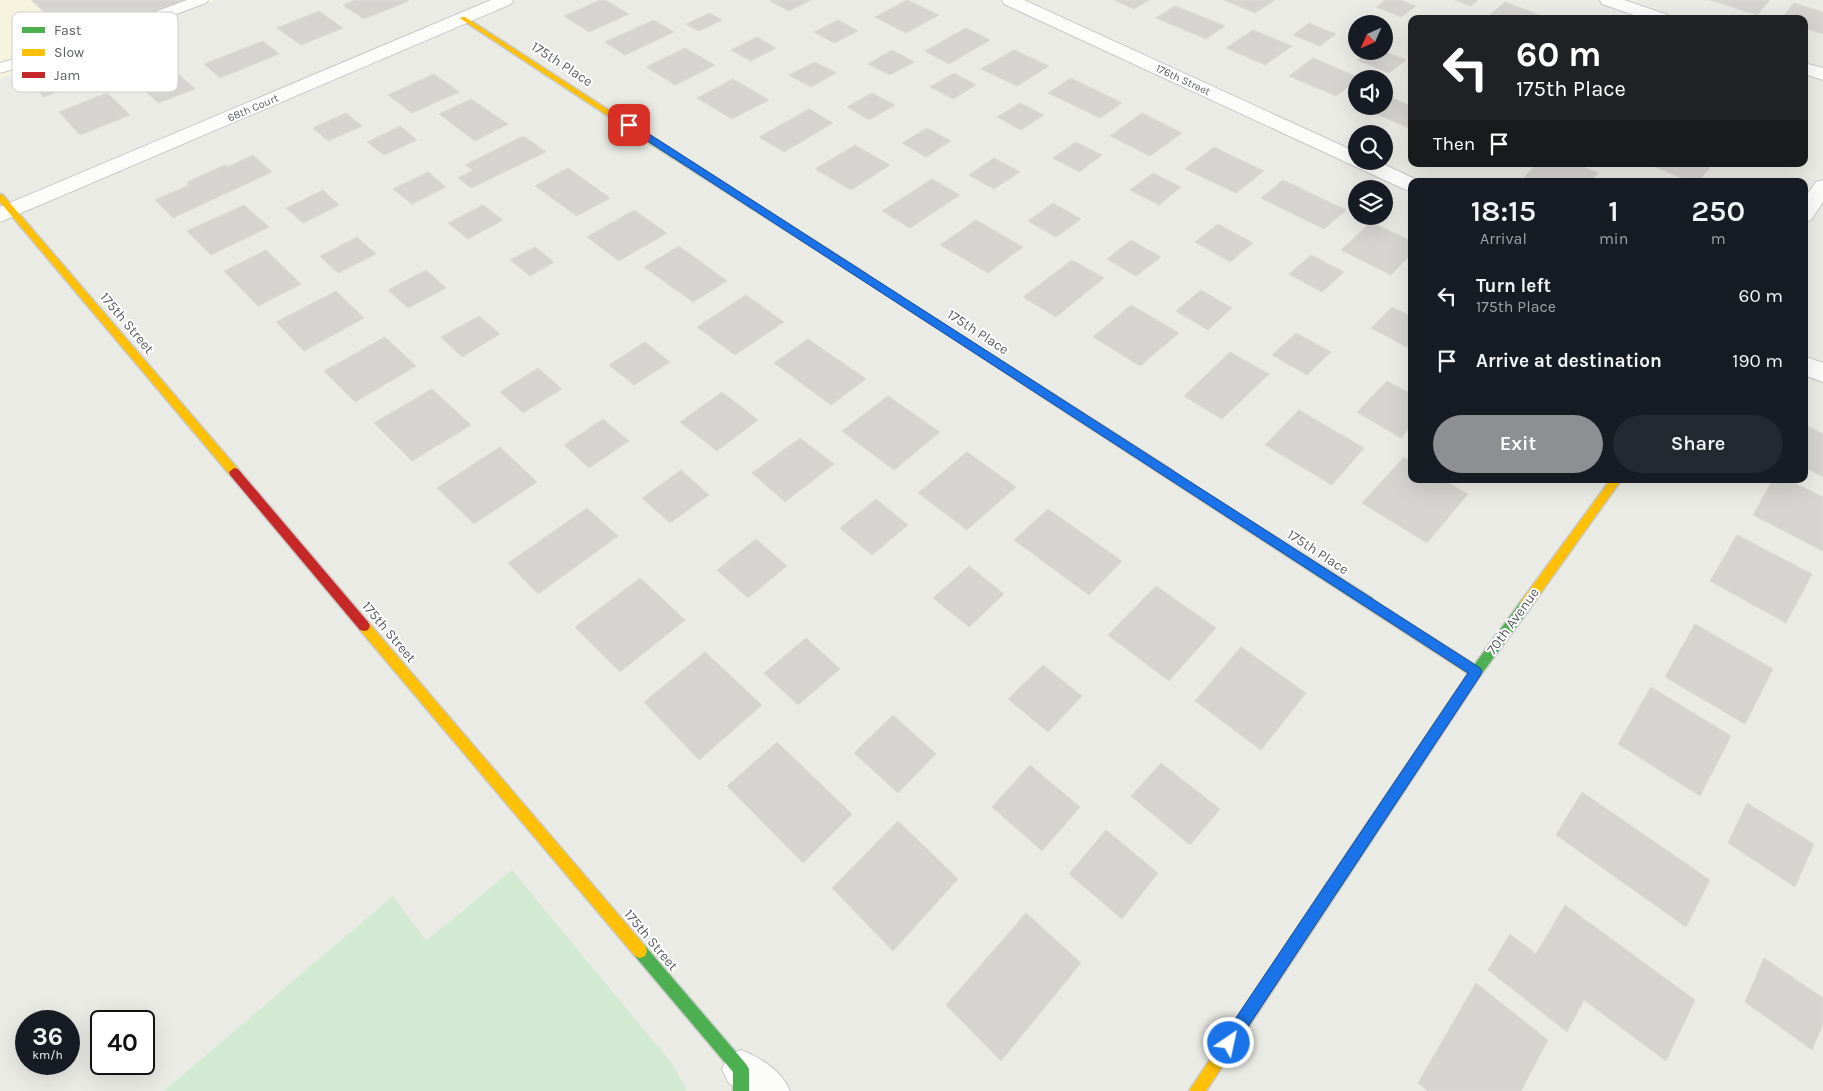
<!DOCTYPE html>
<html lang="en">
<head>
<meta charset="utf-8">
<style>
  body { margin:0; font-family:Karla,sans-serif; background:#242831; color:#f1f3f6; height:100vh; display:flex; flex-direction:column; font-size:19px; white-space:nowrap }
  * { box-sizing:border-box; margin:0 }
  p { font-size:16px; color:#9ea1a6 }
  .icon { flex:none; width:28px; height:28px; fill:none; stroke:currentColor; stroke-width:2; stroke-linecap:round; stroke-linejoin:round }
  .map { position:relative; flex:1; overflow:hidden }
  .sheet { position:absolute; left:1408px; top:178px; width:400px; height:305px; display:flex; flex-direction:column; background:#171b24; border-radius:10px; box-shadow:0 5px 20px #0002 }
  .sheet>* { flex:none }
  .hud { position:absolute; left:1408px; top:15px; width:400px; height:152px; border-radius:10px; box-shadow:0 5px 20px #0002; background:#202124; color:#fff; overflow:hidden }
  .needle { width:32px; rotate:225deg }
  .tools { position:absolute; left:1348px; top:15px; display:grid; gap:10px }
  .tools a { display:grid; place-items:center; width:45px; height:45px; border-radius:50%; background:#171b24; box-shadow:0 5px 20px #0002; font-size:25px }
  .speed { position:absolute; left:15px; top:1010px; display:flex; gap:10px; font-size:25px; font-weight:700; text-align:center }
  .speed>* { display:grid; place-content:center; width:65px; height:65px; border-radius:50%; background:#171b24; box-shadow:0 5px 20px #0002; line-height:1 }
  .speed small { font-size:12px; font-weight:400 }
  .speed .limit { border:2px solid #111; border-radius:8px; background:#fff; color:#111 }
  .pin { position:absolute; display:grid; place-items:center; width:42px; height:42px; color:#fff; margin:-21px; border-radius:10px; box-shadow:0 2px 8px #0006 }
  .me { position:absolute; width:55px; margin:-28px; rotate:34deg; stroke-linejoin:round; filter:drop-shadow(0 0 4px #0008) }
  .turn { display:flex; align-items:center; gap:18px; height:105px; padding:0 25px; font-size:22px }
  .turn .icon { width:65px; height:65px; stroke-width:2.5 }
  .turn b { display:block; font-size:35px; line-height:42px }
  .then { display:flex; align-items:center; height:48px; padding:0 25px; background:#0003; gap:10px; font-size:19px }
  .eta { display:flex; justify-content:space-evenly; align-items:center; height:85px; text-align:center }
  .eta b { font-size:30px; font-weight:600; line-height:35px }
  .button { display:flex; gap:10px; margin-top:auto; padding:10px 25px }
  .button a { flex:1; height:58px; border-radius:30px; background:#8d8f92; color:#fff; font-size:20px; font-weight:600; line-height:58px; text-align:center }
  .button a+a { background:#242831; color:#f1f3f6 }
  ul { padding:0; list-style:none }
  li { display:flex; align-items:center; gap:15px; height:65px; padding:0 25px }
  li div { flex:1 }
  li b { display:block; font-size:19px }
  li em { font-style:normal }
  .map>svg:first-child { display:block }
  .commercial { fill:#f6f3de }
  .green { fill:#d2e9d2 }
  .building { fill:#d5d4d1; stroke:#dadad5 }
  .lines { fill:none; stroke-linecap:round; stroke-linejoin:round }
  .lane-casing { stroke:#c8c8c6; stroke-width:2 }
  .street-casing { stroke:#c8c8c6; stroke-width:2 }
  .fast-casing { stroke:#c8c8c8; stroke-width:3 }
  .slow-casing { stroke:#c8c8c8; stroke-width:3 }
  .jam-casing { stroke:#c8c8c8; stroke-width:3 }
  .lane { fill:#fcfcfb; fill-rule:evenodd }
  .street { fill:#fcfcfb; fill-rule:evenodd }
  .fast { fill:#4caf50; fill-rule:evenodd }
  .slow { fill:#ffc107; fill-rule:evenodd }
  .jam { fill:#c62828; fill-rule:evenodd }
  .route { fill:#1a73e8; stroke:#114b97 }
  .labels { text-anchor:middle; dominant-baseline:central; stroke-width:4; stroke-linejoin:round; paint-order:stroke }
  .far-street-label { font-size:11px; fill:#5b5e64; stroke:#fff }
  .street-label { font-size:14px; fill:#5b5e64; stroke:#fff }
  .key { fill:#fff; stroke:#cecfd0; stroke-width:1 }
  .key-label { font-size:14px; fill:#5b5e64 }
</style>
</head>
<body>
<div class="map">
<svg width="1823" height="1091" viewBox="0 0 1823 1091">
  <rect width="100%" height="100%" fill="#ebebe6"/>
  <path class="commercial" d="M0,0H216L0,79Z"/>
  <path class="green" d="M512,870L673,1065L687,1091H164L393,896L426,941Z"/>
  <path class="building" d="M31,0H195L110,31L100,22L68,34Z
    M355,0H407L409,1L364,19L343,5Z
    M600,0H605L629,14L589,32L564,16Z
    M772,0H811L789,11L770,1Z
    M907,0L939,15L906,33L875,17Z
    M1114,0H1149L1134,9Z
    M1224,0H1275L1255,13Z
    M1385,0H1401L1416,6L1401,17L1376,7Z
    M1455,0H1478L1471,6Z
    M1710,0H1770L1757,15Z
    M1505,2L1550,19H1485Z
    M1794,3L1823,12V34L1804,28V19H1781Z
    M1175,6L1225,26L1206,39L1156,18Z
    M319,11L343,28L301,45L277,28Z
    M710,13L722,20L699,31L686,24Z
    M654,20L674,32L625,55L605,42Z
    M838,20L858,31L834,43L814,32Z
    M1309,23L1336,34L1320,46L1293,35Z
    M966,28L990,40L949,64L925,51Z
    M1253,30L1292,46L1265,65L1226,48Z
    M757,37L776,48L751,61L731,50Z
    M263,41L279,54L220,78L204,64Z
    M685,48L715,65L675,85L646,67Z
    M892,50L914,62L890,75L868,64Z
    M1014,50L1049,66L1017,86L981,69Z
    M1369,51H1384L1406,60L1389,73L1357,60Z
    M1313,58L1360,78L1356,79V81L1336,96L1289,76Z
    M815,62L836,73L811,87L789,75Z
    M170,66L195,89L158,103L134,80Z
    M64,67L80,83L44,97L28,81Z
    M954,73L976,85L953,99L930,87Z
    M434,74L459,92L412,113L388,95Z
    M1071,78L1122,103L1100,118L1048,93Z
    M733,79L769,100L732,119L697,98Z
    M107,93L130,115L80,135L59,112Z
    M872,93L895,105L869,120L847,107Z
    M1384,94L1411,106V129L1360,107L1384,106Z
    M471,99L508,124L475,141L439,114Z
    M1020,103L1044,115L1021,130L997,117Z
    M809,109L833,123L784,152L759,137Z
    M346,113L362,126L328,141L313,128Z
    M1142,113L1182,133L1150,156L1110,136Z
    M400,126L417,140L384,155L367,142Z
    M927,128L951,141L926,157L902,143Z
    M523,136L546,152L471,188L458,178L473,170L465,165Z
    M1076,142L1102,155L1079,172L1053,158Z
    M855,145L890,165L851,190L815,169Z
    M1214,147L1264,171L1236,193L1185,169Z
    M253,155L272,172L173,218L155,200L189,185L187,182L225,165L228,167Z
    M994,158L1020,172L994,189L969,175Z
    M1537,164H1575L1598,173L1591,181H1535L1524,177Z
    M1658,164H1700L1710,168L1698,181H1689L1655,167Z
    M568,168L610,198L577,216L535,186Z
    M428,172L446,187L412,204L393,189Z
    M1153,173L1181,187L1159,205L1130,190Z
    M932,179L960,195L910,228L882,211Z
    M1283,180L1346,210L1324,229L1261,198Z
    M323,190L339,205L303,223L286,208Z
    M1053,203L1081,219L1056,237L1028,221Z
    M244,205L269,227L211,255L187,231Z
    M483,205L503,220L468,239L448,223Z
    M634,210L667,233L619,261L587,237Z
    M976,220L1023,247L988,273L940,245Z
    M1371,222L1411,241V254L1391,275L1341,250Z
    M1218,224L1253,243L1230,262L1195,242Z
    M357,237L376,254L338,273L320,256Z
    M1131,240L1161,257L1136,276L1107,259Z
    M679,246L727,281L693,302L644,267Z
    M535,247L554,262L530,276L510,260Z
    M266,250L301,284L258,306L224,271Z
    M1311,255L1344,272L1322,292L1289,274Z
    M1072,260L1104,278L1056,317L1023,297Z
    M426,270L446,288L408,308L388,290Z
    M1201,290L1232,308L1208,330L1176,311Z
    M336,291L364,318L304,351L276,322Z
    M746,295L784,322L735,355L697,327Z
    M1131,305L1179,333L1140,366L1093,337Z
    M1392,307L1411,316V349L1371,328Z
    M479,316L500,334L462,357L441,337Z
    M1296,333L1331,352L1307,375L1272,355Z
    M385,337L416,366L355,402L324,371Z
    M808,339L866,379L831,405L774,363Z
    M645,342L670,362L634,385L609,365Z
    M1230,352L1269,374L1222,419L1184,396Z
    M538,368L562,389L523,413L500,392Z
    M1387,381L1411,394V426L1401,438L1357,412Z
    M432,389L471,425L412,461L374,423Z
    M722,392L758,420L717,451L680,422Z
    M888,396L940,432L894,470L842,431Z
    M1299,410L1364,448L1332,485L1265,445Z
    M603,419L629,441L589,468L564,445Z
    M1804,424L1823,434V477L1804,467Z
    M800,438L834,464L785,502L752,473Z
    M500,447L537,482L474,524L437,488Z
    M967,452L1016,487L967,530L918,493Z
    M1404,457L1411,461V479H1442L1468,494L1427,543L1362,503Z
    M681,470L709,495L670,523L642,498Z
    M1773,479H1786L1823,497V551L1753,515Z
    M876,499L908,525L872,555L840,528Z
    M587,508L618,536L538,594L508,563Z
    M1048,509L1122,561L1089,595L1014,540Z
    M1737,535L1812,574L1786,623L1710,581Z
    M756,539L787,566L748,598L717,570Z
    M969,566L1004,594L969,627L933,598Z
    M640,578L685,620L620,672L575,627Z
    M1156,586L1216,628L1169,681L1108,635Z
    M1695,624L1773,669L1745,724L1665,677Z
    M806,638L840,669L798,705L764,673Z
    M1241,647L1306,693L1261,750L1195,701Z
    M705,652L762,705L699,760L644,702Z
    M1043,665L1082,696L1048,732L1008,699Z
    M1651,687L1731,736L1700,796L1618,744Z
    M893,715L936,754L898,793L854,753Z
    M777,742L852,814L803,863L727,786Z
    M1161,763L1220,809L1190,845L1131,796Z
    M1030,765L1080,807L1042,851L992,807Z
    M1582,792L1710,880L1686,927L1556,835Z
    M1747,803L1814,844L1795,887L1728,843Z
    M898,821L958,879L893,951L832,888Z
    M1106,830L1158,873L1122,919L1069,874Z
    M1565,905L1695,1000L1666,1061L1584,1000L1567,1032L1488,970L1510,934L1536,954Z
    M1026,913L1081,963L1001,1061L946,1005Z
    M1764,958L1823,998V1024L1812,1050L1745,1002Z
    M1476,983L1548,1040L1521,1091H1428L1418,1083Z"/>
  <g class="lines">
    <g class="lane-casing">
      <path id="lane" d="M187,0H208L206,3L81,49L0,73V63L71,43Z"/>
    </g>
    <g class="street-casing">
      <path id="street" d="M491,0H513L511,4L0,222V207Z
        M1002,0H1024L1356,152V161H1377L1419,181H1411V191L1404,189L1004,4Z
        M1600,0H1624L1668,15L1670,19H1645L1602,4Z
        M1804,63L1823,68V80L1804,74Z
        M1823,180V202L1811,220L1804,222V199L1816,182Z
        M1804,356L1823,363V382L1804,375Z
        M741,1050C761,1058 782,1071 790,1091H739L728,1082L722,1069L728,1056Z"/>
    </g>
    <g class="fast-casing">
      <path id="fast" d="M651,140H657L868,275V279H862L651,144Z
        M1168,469L1372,598L1374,602L1372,606L1368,607L1364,606L1164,476L1163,473Z
        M1526,599L1530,600L1532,604L1530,608L1480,676L1337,893L1332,895L1327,893L1325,888L1327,883L1472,668L1522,600Z
        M640,944L645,946L746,1064L749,1069V1091H733V1072L635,956L633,951L635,946Z"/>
    </g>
    <g class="slow-casing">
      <path id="slow" d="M461,17H465L658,142L651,144L461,19Z
        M0,194L3,195L238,469L239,472L238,475H230L0,202Z
        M865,274L1172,470L1173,473L1172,476H1164L862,279L860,277Z
        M1611,479H1622L1530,608L1526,609L1522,608L1520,604L1522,600Z
        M1368,597L1480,668L1482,672L1480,676L1476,677L1472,676L1364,606L1362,602L1364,598Z
        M364,621L368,622L645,946L647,951L645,956L640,958L635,956L360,630L358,626L360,622Z
        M1332,881L1337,883L1339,888L1337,893L1206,1091H1189L1327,883Z"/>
    </g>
    <g class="jam-casing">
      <path id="jam" d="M234,468L238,469L368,622L370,626L368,630L364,631L360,630L230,475L229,472Z"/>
    </g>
    <use href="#lane" class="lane"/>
    <use href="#street" class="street"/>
    <use href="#fast" class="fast"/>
    <use href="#slow" class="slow"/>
    <use href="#jam" class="jam"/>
  </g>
  <path class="route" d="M626,123H632L1480,668L1482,672L1480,676L1234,1048L1229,1050L1223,1048L1221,1043L1223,1037L1468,673L626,127Z"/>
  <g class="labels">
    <g class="far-street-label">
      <text transform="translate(1183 80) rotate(25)">176th Street</text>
      <text transform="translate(253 108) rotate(-23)">68th Court</text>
    </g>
    <g class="street-label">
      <text transform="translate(562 64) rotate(33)">175th Place</text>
      <text transform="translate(127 323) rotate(50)">175th Street</text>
      <text transform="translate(978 332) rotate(33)">175th Place</text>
      <text transform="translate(1318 552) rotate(33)">175th Place</text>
      <text transform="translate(1513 621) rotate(-54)">70th Avenue</text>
      <text transform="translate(389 632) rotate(50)">175th Street</text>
      <text transform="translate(651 940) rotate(50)">175th Street</text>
    </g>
  </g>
  <rect x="12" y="12" width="166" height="80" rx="8" class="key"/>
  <rect x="22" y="27" width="23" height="6" fill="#4caf50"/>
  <rect x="22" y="49" width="23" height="7" fill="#ffc107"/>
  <rect x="22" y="72" width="23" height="6" fill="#c62828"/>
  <g class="key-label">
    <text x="54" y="35">Fast</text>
    <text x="54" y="57">Slow</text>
    <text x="54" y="80">Jam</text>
  </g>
</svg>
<div class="tools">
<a><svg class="needle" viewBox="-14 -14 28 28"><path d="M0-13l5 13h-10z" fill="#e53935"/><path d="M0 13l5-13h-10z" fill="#9ea1a6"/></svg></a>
<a><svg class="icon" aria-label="sound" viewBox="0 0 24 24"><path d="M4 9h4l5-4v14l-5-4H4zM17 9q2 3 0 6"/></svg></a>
<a><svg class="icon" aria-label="search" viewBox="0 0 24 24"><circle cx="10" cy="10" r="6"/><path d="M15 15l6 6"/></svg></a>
<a><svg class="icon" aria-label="layers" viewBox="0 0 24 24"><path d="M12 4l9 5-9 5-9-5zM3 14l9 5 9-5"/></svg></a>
</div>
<div class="speed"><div>36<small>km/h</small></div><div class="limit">40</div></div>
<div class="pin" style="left:629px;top:125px;background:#d93025"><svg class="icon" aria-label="arrive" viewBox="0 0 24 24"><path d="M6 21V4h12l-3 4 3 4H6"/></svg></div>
<svg class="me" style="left:1229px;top:1043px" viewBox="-20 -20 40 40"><circle r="17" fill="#1a73e8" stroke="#fff" stroke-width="3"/><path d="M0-11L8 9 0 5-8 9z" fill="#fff"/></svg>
<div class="hud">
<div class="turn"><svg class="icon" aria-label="left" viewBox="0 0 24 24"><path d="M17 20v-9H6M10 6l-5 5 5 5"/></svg><div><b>60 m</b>175th Place</div></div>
<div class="then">Then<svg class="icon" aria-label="arrive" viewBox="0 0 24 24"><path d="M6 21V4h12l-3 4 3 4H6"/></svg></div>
</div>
<section class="sheet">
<div class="eta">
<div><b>18:15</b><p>Arrival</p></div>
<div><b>1</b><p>min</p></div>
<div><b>250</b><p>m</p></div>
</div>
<ul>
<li><svg class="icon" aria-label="left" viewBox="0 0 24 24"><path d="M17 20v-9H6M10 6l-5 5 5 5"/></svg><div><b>Turn left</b><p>175th Place</p></div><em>60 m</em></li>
<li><svg class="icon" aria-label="arrive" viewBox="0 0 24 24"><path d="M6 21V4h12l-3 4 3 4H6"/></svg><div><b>Arrive at destination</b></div><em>190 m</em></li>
</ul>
<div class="button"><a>Exit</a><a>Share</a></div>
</section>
</div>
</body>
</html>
